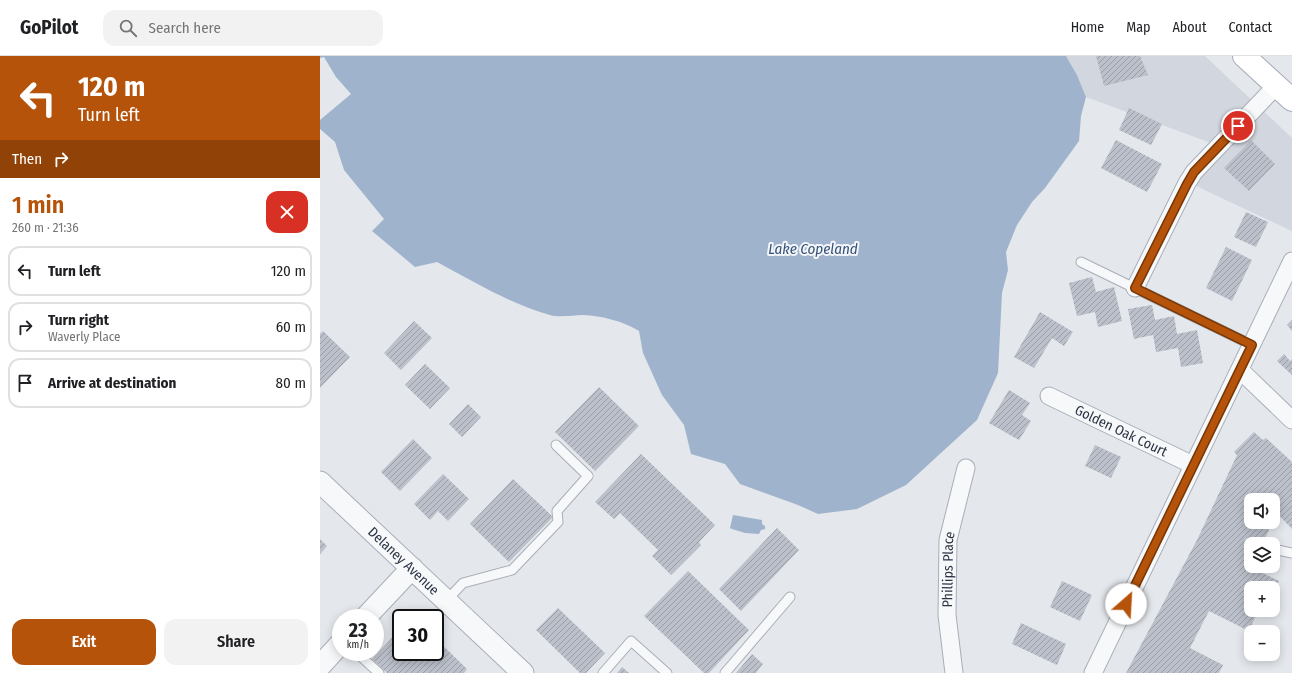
<!DOCTYPE html>
<html lang="en">
<head>
<meta charset="utf-8">
<style>
  body { margin:0; font-family:"Fira Sans Condensed",sans-serif; background:#f2f2f2; color:#202124; height:100vh; display:flex; flex-direction:column; font-size:15px; white-space:nowrap }
  * { box-sizing:border-box; margin:0 }
  p { font-size:13px; color:#757577 }
  .icon { flex:none; width:22px; height:22px; fill:none; stroke:currentColor; stroke-width:2; stroke-linecap:round; stroke-linejoin:round }
  .map { position:relative; flex:1; overflow:hidden }
  .sheet { display:flex; flex-direction:column; background:#fff; width:320px }
  .sheet>* { flex:none }
  .top-card { background:#b45309; color:#fff; overflow:hidden }
  .buttons { position:absolute; left:924px; top:437px; display:grid; gap:8px }
  .buttons a { display:grid; place-items:center; width:36px; height:36px; border-radius:8px; background:#fff; box-shadow:0 2px 10px #0003; font-size:20px }
  .speed { position:absolute; left:12px; top:553px; display:flex; gap:8px; font-size:20px; font-weight:700; text-align:center }
  .speed>* { display:grid; place-content:center; width:52px; height:52px; border-radius:50%; background:#fff; box-shadow:0 2px 10px #0003; line-height:1 }
  .speed small { font-size:10px; font-weight:400 }
  .speed .limit { border:2px solid #111; border-radius:6px; background:#fff; color:#111 }
  .pin { position:absolute; display:grid; place-items:center; width:34px; height:34px; color:#fff; margin:-17px; border:2px solid #fff; border-radius:50%; box-shadow:0 1px 4px #0007 }
  .me { position:absolute; width:44px; margin:-22px; rotate:26deg; stroke-linejoin:round; filter:drop-shadow(0 0 3px #0008) }
  .turn { display:flex; align-items:center; gap:14px; height:84px; padding:0 12px; font-size:18px }
  .turn .icon { width:52px; height:52px; stroke-width:2.5 }
  .turn b { display:block; font-size:28px; line-height:34px }
  .then { display:flex; align-items:center; height:38px; padding:0 12px; background:#0003; gap:8px; font-size:15px }
  .round { display:grid; place-items:center; flex:none; width:42px; height:42px; border-radius:12px; background:#f2f2f2 }
  .headline { display:flex; align-items:center; justify-content:space-between; height:68px; padding:0 12px }
  h1 { font-size:24px; font-weight:600; line-height:30px; color:#b45309 }
  .button { display:flex; gap:8px; margin-top:auto; padding:8px 12px }
  .button a { flex:1; height:46px; border-radius:12px; background:#b45309; color:#fff; font-size:16px; font-weight:600; line-height:46px; text-align:center }
  .button a+a { background:#f2f2f2; color:#202124 }
  ul { padding:0; list-style:none }
  li { display:flex; align-items:center; gap:12px; height:50px; margin:0 8px 6px; padding:0 4px; border:2px solid #e0e0e0; border-radius:12px }
  li div { flex:1 }
  li b { display:block; font-size:15px }
  li em { font-style:normal }
  header { display:flex; align-items:center; gap:24px; box-sizing:border-box; height:56px; padding:0 20px; background:#fff; border-bottom:1px solid #e0e0e0 }
  header strong { font-size:19px }
  nav { display:flex; gap:22px; margin-inline-start:auto; font-size:14px }
  .search { width:280px; height:36px; background:#f2f2f2; display:flex; align-items:center; gap:10px; box-sizing:border-box; padding:0 14px; border-radius:12px; color:#757577; font-size:15px }
  main { display:flex; flex:1; min-height:0 }
  .map>svg:first-child { display:block }
  .built { fill:#d2d6de }
  .water { fill:#9fb4cc }
  .building { fill:url(#building-hatch) }
  .lines { fill:none; stroke-linecap:round; stroke-linejoin:round }
  .service-casing { stroke:#a9aeb7; stroke-width:11 }
  .minor-casing { stroke:#a9aeb7; stroke-width:19 }
  .tertiary-casing { stroke:#a9aeb7; stroke-width:23 }
  .primary-casing { stroke:#a3abb8; stroke-width:24 }
  .service { stroke:#f7f8fa; stroke-width:9 }
  .minor { stroke:#f7f8fa; stroke-width:17 }
  .tertiary { stroke:#f7f8fa; stroke-width:21 }
  .primary { stroke:#fff; stroke-width:22 }
  .route-casing { stroke:#753606; stroke-width:10 }
  .route { stroke:#b45309; stroke-width:7 }
  .labels { text-anchor:middle; dominant-baseline:central; stroke-width:4; stroke-linejoin:round; paint-order:stroke }
  .street-label { font-size:14px; fill:#2b3445; stroke:#f4f6f9 }
  .water-label { font-size:15px; font-style:italic; fill:#34527a; stroke:#f4f6f9 }
</style>
</head>
<body>
<header>
<strong>GoPilot</strong>
<div class="search"><svg class="icon" aria-label="search" viewBox="0 0 24 24"><circle cx="10" cy="10" r="6"/><path d="M15 15l6 6"/></svg>Search here</div>
<nav><a>Home</a><a>Map</a><a>About</a><a>Contact</a></nav>
</header>
<main>
<section class="sheet">
<div class="top-card">
<div class="turn"><svg class="icon" aria-label="left" viewBox="0 0 24 24"><path d="M17 20v-9H6M10 6l-5 5 5 5"/></svg><div><b>120 m</b>Turn left</div></div>
<div class="then">Then<svg class="icon" aria-label="right" viewBox="0 0 24 24"><path d="M7 20v-9h11M14 6l5 5-5 5"/></svg></div>
</div>
<div class="headline"><div><h1>1 min</h1><p>260 m · 21:36</p></div><a class="round" style="background:#d93025;color:#fff"><svg class="icon" aria-label="close" viewBox="0 0 24 24"><path d="M6 6l12 12M18 6L6 18"/></svg></a></div>
<ul>
<li><svg class="icon" aria-label="left" viewBox="0 0 24 24"><path d="M17 20v-9H6M10 6l-5 5 5 5"/></svg><div><b>Turn left</b></div><em>120 m</em></li>
<li><svg class="icon" aria-label="right" viewBox="0 0 24 24"><path d="M7 20v-9h11M14 6l5 5-5 5"/></svg><div><b>Turn right</b><p>Waverly Place</p></div><em>60 m</em></li>
<li><svg class="icon" aria-label="arrive" viewBox="0 0 24 24"><path d="M6 21V4h12l-3 4 3 4H6"/></svg><div><b>Arrive at destination</b></div><em>80 m</em></li>
</ul>
<div class="button"><a>Exit</a><a>Share</a></div>
</section>
<div class="map">
<svg width="972" height="617" viewBox="0 0 972 617">
  <defs>
    <pattern id="building-hatch" width="6" height="6" patternUnits="userSpaceOnUse"><rect width="6" height="6" fill="#bbc0ca"/><path d="M-1 1l2-2M0 6l6-6M5 7l2-2" fill="none" stroke="#989da6"/></pattern>
  </defs>
  <rect width="100%" height="100%" fill="#e4e7ec"/>
  <path class="built" d="M746,0H885L972,82V175L876,130L891,87L766,41L757,19Z"/>
  <path class="water" d="M0,0H746L757,19L766,41L761,60L759,85L725,132L712,146L697,169L686,196L688,214L682,237L678,317L657,364L586,429L537,453L498,458L478,449L420,428L405,408L371,398L364,369L342,339L323,297L319,275C303,265 282,260 263,259C253,259 240,262 230,259C190,248 153,225 117,206L95,211L52,175L64,163L24,114L15,86L0,73V64L31,38L16,21L4,1L0,2Z
    M413,459L442,464V468L445,470V473L441,474L439,478L425,477L412,473L410,472Z"/>
  <path class="building" d="M776,0H820L828,19L784,30Z
    M809,52L842,68L831,89L799,74Z
    M796,84L842,108L827,136L781,112Z
    M931,84L955,108L929,135L904,112Z
    M926,156L948,166L936,191L914,181Z
    M906,191L932,204L912,245L886,232Z
    M772,221L776,236L794,231L802,265L778,271L775,256L757,260L749,227Z
    M832,249L835,264L854,260L857,278L877,274L883,307L861,311L858,292L836,296L833,279L814,283L808,253Z
    M720,256L753,276L744,290L732,282L714,312L694,301Z
    M972,264V275L967,269Z
    M94,265L112,282L81,314L64,297Z
    M3,275L30,301L0,332V278Z
    M964,298L970,305L972,303V319L957,305Z
    M105,308L130,332L110,353L85,329Z
    M279,331L319,370L275,415L235,376Z
    M689,334L710,347L702,359L711,365L699,384L669,367Z
    M148,348L161,361L142,381L129,368Z
    M934,376L943,384L946,382L972,406V473L953,453V444H931V466H941L949,474L942,488H931L930,511L959,525L953,537V532H931V554H938L929,575L889,555L870,592L903,609L899,617H806L877,484L917,399L914,396Z
    M93,383L112,402L80,435L61,416Z
    M775,389L801,401L791,422L765,410Z
    M321,398L395,469L379,486L381,489L351,519L332,500L338,494L300,457L294,463L275,446Z
    M123,418L149,443L128,465L118,455L110,464L94,448Z
    M193,423L233,461L189,506L150,468Z
    M457,472L479,494L421,555L399,533Z
    M0,483L7,490L0,498Z
    M368,515L429,574L389,617H384L324,560Z
    M742,525L772,539L760,565L730,551Z
    M238,552L285,597L266,617H260L216,574Z
    M701,567L746,588L737,609L692,588Z
    M81,572V596H115V582L147,613L144,617H67L52,603Z
    M432,598L443,608L436,617H416Z
    M302,611L309,617H297Z"/>
  <g class="lines">
    <g class="service-casing">
      <path id="service" d="M761,206L932,289
        M953,493L972,497
        M126,545L143,527L192,514L238,466L237,455L268,420L236,389
        M36,596L59,617
        M283,617L311,585L347,617
        M405,617L470,541"/>
    </g>
    <g class="minor-casing">
      <g id="minor">
        <path d="M815,232L867,127L874,116L956,30"/>
        <path d="M920,314L972,364"/>
        <path id="s1" d="M729,340L873,409"/>
        <path id="s2" d="M634,617L627,559L628,484L646,412"/>
        <path d="M773,617L972,205"/>
      </g>
    </g>
    <g class="tertiary-casing">
      <g id="tertiary">
        <path id="s3" d="M0,426L203,617"/>
        <path d="M45,562L92,512"/>
        <path d="M0,610L21,587"/>
      </g>
    </g>
    <g class="primary-casing">
      <path id="primary" d="M924,0L972,44"/>
    </g>
    <use href="#service" class="service"/>
    <use href="#minor" class="minor"/>
    <use href="#tertiary" class="tertiary"/>
    <use href="#primary" class="primary"/>
  </g>
  <g class="lines">
    <g class="route-casing">
      <path id="route" d="M806,548L932,289L815,232L867,128L874,116L918,70"/>
    </g>
    <use href="#route" class="route"/>
  </g>
  <g class="labels">
    <g class="street-label">
      <text stroke="none"><textPath href="#s1" startOffset="80">Golden Oak Court</textPath></text>
      <text stroke="none"><textPath href="#s3" startOffset="115">Delaney Avenue</textPath></text>
      <text stroke="none"><textPath href="#s2" startOffset="104">Phillips Place</textPath></text>
    </g>
    <g class="water-label">
      <text x="493" y="193">Lake Copeland</text>
    </g>
  </g>
</svg>
<div class="buttons">
<a><svg class="icon" aria-label="sound" viewBox="0 0 24 24"><path d="M4 9h4l5-4v14l-5-4H4zM17 9q2 3 0 6"/></svg></a>
<a><svg class="icon" aria-label="layers" viewBox="0 0 24 24"><path d="M12 4l9 5-9 5-9-5zM3 14l9 5 9-5"/></svg></a>
<a>+</a>
<a>−</a>
</div>
<div class="speed"><div>23<small>km/h</small></div><div class="limit">30</div></div>
<div class="pin" style="left:918px;top:70px;background:#d93025"><svg class="icon" aria-label="arrive" viewBox="0 0 24 24"><path d="M6 21V4h12l-3 4 3 4H6"/></svg></div>
<svg class="me" style="left:806px;top:548px" viewBox="-20 -20 40 40"><circle r="19" fill="#fff"/><path d="M0-13L10 11 0 6-10 11z" fill="#b45309"/></svg>
</div>
</main>
</body>
</html>
